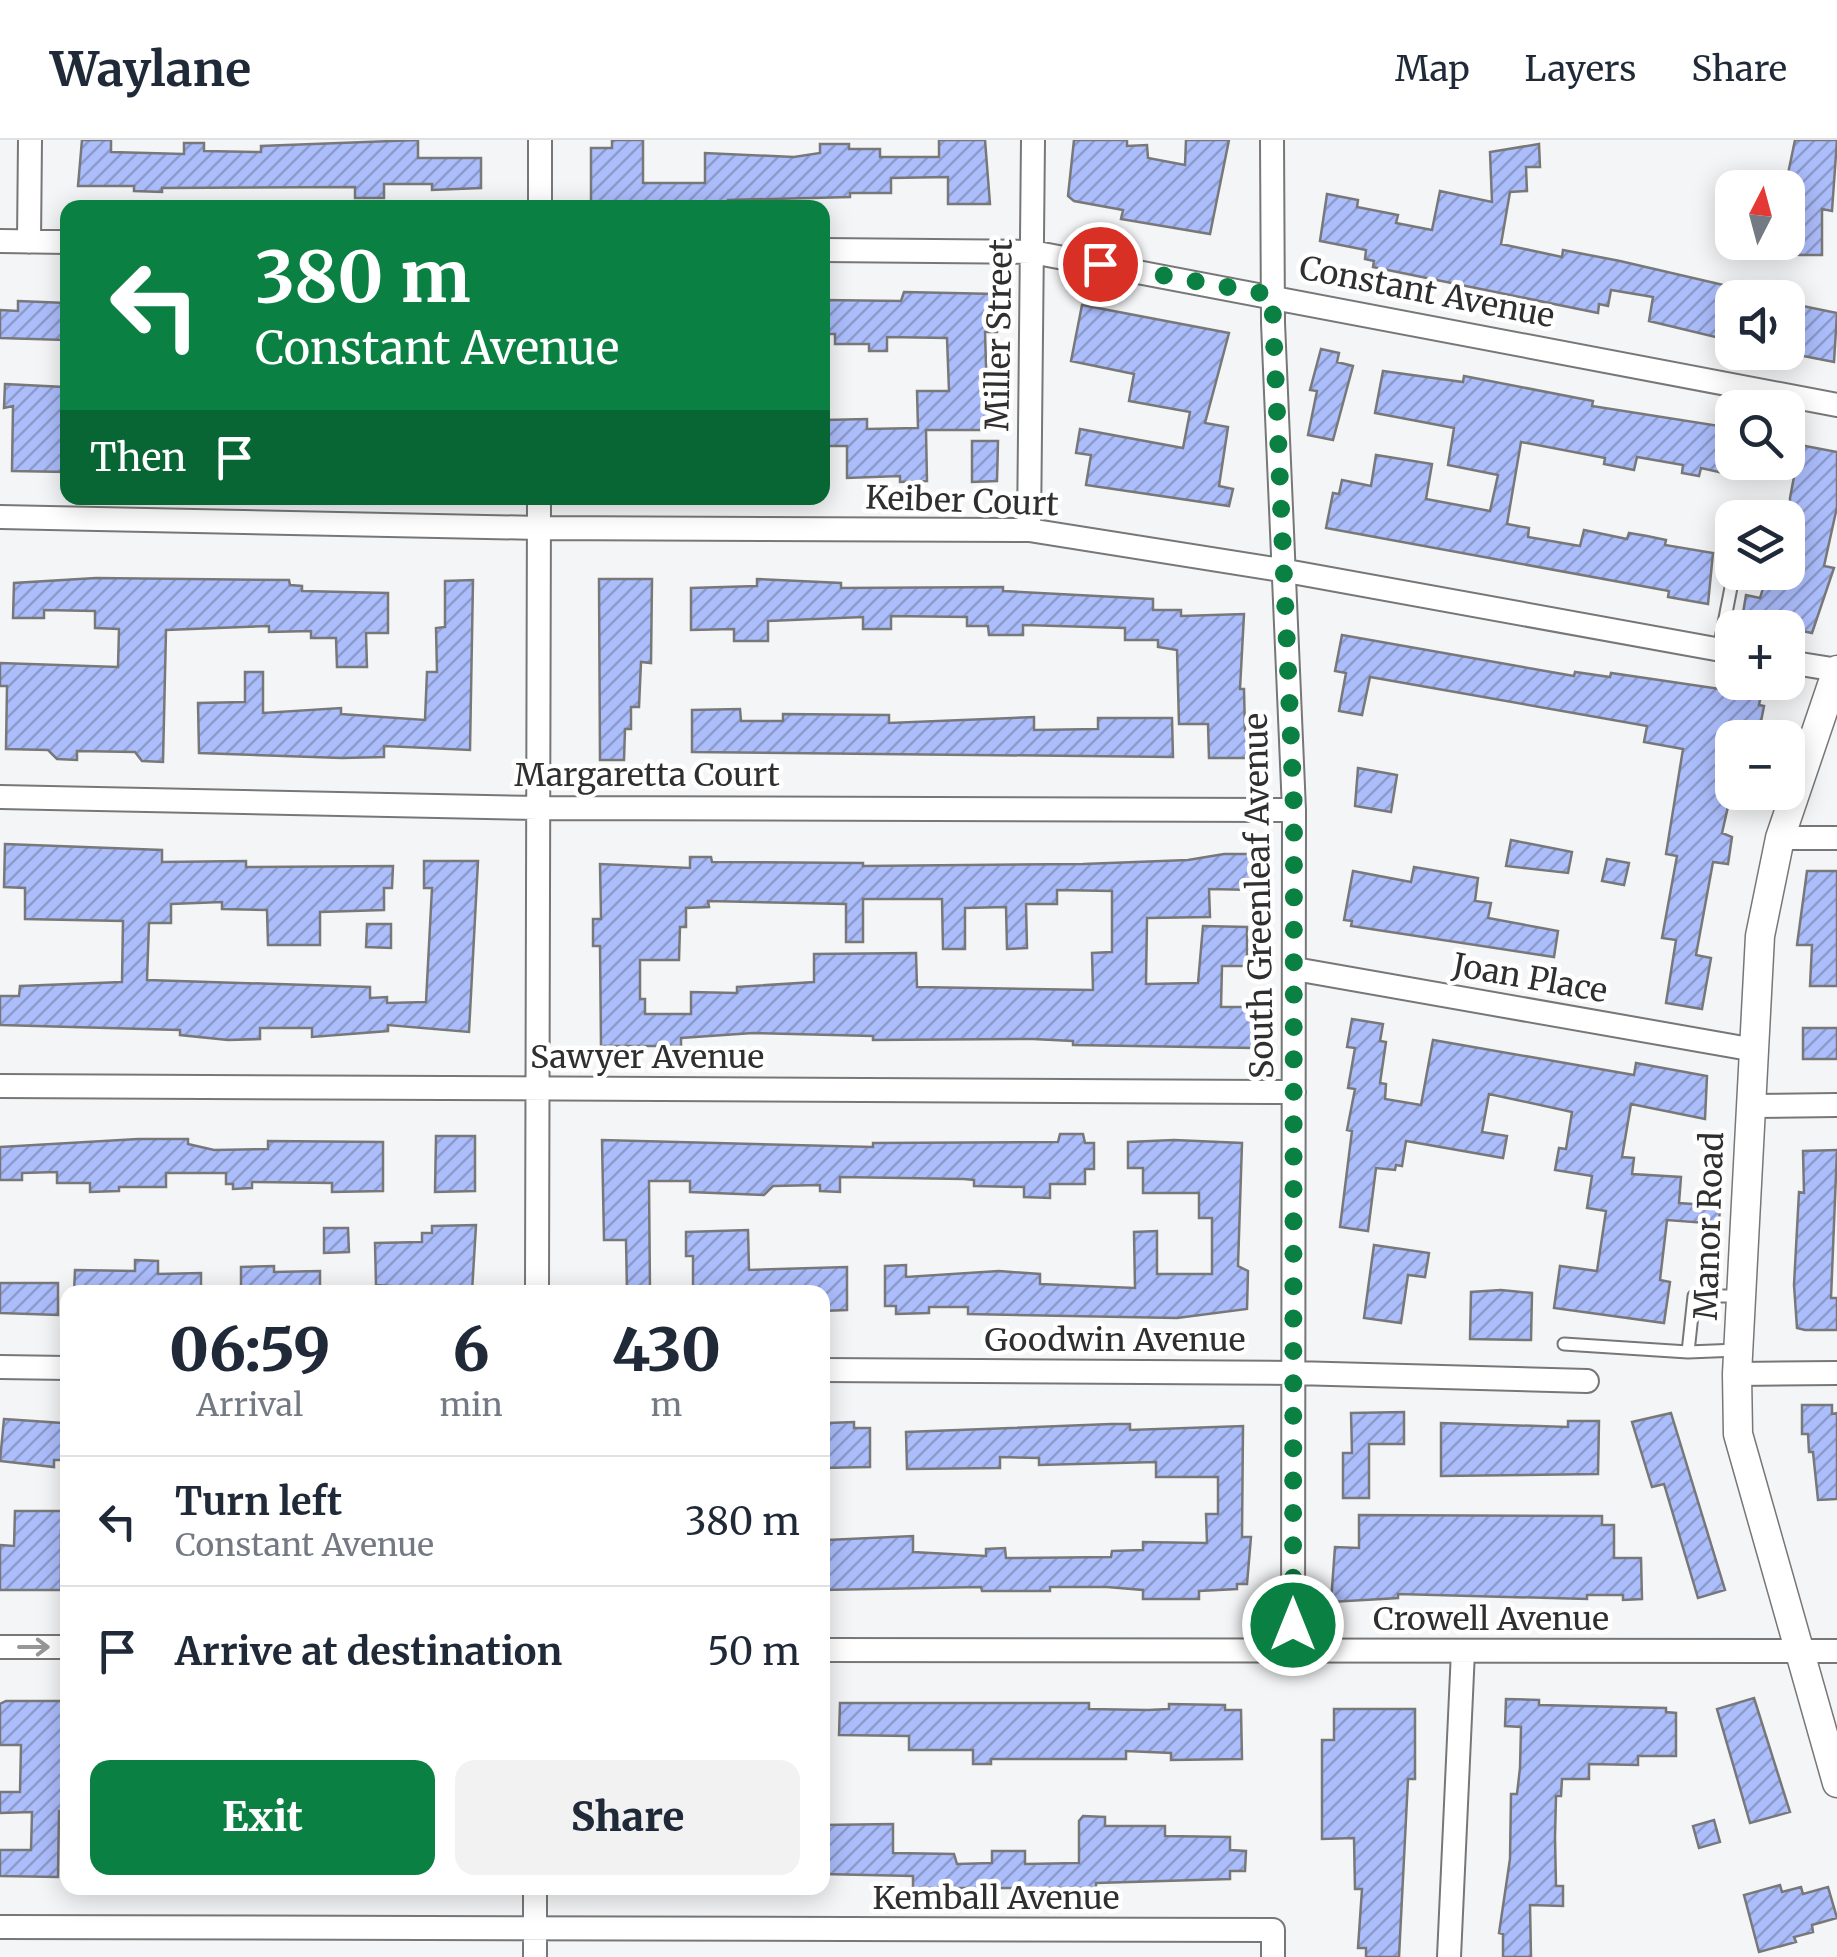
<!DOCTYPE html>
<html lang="en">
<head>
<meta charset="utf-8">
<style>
  body { margin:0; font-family:Merriweather,serif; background:#f2f2f3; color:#1f2937; height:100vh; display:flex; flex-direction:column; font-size:38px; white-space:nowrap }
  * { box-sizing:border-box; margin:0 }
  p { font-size:32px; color:#747a83 }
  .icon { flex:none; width:55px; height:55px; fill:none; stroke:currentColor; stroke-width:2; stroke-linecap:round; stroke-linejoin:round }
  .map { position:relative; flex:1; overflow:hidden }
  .drawer { position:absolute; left:60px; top:1145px; width:770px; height:610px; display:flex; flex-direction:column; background:#fff; border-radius:20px; box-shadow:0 5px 25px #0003 }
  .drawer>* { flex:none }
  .guide { position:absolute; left:60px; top:60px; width:770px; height:305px; border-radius:20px; box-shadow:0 5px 25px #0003; background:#0b8043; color:#fff; overflow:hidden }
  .needle { width:65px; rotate:6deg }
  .buttons { position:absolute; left:1715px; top:30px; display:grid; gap:20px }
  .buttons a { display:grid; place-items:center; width:90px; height:90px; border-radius:20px; background:#fff; box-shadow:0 5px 25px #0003; font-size:50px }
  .pin { position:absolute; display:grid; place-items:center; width:85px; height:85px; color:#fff; margin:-42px; border:5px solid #fff; border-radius:50%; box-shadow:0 2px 10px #0007 }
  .me { position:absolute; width:110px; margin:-55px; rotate:0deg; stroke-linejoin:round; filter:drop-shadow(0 0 8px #0008) }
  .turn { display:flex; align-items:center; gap:35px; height:210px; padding:0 30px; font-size:45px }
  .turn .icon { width:130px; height:130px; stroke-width:2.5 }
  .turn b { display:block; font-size:70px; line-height:85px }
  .then { display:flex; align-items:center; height:95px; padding:0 30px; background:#0003; gap:20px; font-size:38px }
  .eta { display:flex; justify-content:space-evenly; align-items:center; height:170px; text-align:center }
  .eta b { font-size:60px; font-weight:800; line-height:70px }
  .action { display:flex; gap:20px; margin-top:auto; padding:20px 30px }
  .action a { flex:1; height:115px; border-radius:20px; background:#0b8043; color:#fff; font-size:40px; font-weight:800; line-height:115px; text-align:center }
  .action a+a { background:#f2f2f3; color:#1f2937 }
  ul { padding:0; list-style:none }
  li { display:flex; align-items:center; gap:30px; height:130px; padding:0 30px; border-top:2px solid #e0e1e3 }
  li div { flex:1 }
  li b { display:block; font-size:38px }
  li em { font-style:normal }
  header { display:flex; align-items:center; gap:60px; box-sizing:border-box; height:140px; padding:0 50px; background:#fff; border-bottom:2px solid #e0e1e3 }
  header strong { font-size:48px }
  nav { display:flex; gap:55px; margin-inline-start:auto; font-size:35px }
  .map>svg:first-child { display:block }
  .building { fill:url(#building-hatch); stroke:#787879; stroke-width:2.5; fill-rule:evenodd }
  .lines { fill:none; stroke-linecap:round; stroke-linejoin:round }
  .service-casing { stroke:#777778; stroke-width:15 }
  .minor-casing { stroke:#777778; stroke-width:26 }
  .tertiary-casing { stroke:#777778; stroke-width:31 }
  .service { stroke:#fff; stroke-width:11 }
  .minor { stroke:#fff; stroke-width:22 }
  .tertiary { stroke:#fff; stroke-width:28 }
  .oneway { stroke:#979798 }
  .route { stroke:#0b8043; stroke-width:18; stroke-dasharray:0 32.4 }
  .labels { text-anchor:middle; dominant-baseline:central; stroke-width:9; stroke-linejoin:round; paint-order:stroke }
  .street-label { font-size:32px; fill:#2f2f30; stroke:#fff }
</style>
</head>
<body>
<header>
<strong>Waylane</strong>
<nav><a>Map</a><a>Layers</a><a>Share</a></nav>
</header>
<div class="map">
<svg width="1837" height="1817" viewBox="0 0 1837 1817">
  <defs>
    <pattern id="building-hatch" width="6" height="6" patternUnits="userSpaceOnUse" patternTransform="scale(2.5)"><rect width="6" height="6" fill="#acbdfc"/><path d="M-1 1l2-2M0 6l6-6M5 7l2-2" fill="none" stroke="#8c9acc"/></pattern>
  </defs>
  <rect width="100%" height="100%" fill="#f4f5f6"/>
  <path class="building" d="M82,0H111V12L184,14V3H204V11L261,12V6L418,0V18H481V48L432,50V44H384V58H355V47L162,48V52L134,51V46H78Z
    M612,0H643V43H705V13L794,17L820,13V4H849V9H880V17H939V0H985L990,64H948V37L891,38V53H850V57L728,60V66L591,65V8H612Z
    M1074,0H1127V6L1147,5L1148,18L1185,25L1186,0H1229L1210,94L1121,79L1123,70L1074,61L1068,56Z
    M1795,0H1837L1832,71L1822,69V115H1799L1788,109L1785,48Z
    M1539,4L1540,27H1526L1527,51L1510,52L1501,104L1562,117L1563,110L1620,121L1732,147V201L1649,181L1653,157L1611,150L1608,166L1599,164L1598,173L1373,127L1374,121L1365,119L1366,110L1320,101L1327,54L1358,60L1357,67L1398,75L1396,83L1432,90L1440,51L1492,62L1490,12Z
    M904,152L997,154V192H985L988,290H926L927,341L900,342V336L847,338V306H824V280L867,279V289L918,288L917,251H949L947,198L887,197V211H869V204H835V194H823L824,160L901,161Z
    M18,161L66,163L65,200L0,198V170L18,171Z
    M1788,163L1837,173L1834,222L1788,213Z
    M1082,165L1229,193L1205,283L1228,287L1219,346L1233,349L1229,366L1086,345L1091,315L1076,313L1080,289L1183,308L1190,272L1129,261L1134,234L1071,221Z
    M1321,209L1339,213L1337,222L1353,226L1333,300L1308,295L1317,251L1310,250Z
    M1383,231L1463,242L1464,236L1593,261L1592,266L1732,288V335L1701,328L1699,336L1682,333L1683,325L1637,317L1634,330L1604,324L1605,318L1521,302L1507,384L1529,388L1528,397L1580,406L1584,390L1627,399L1629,393L1647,396L1666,400L1665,405L1713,413L1708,464L1668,457L1669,451L1326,388L1333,353L1339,354L1342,340L1371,346L1376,315L1432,324L1426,359L1490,371L1498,335L1448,325L1454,288L1375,273Z
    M5,244L64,247L68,332L12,331L13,266L4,268Z
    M972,301H998L997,341L972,342Z
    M1800,305L1837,312V367L1824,426L1834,428L1812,493L1742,479L1746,455L1760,458L1768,432H1788L1790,358Z
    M96,438L289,440L290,445L302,446V451L388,453V493H366L367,527H337L336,498H311V491L269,492V486L166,490L163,622L142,621L135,612L77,611V620L57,619L48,610L6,609L7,546H0V523L118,527L119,489L95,488V471L44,470V478H13L14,443Z
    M599,439H652L651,523L641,522L639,567H631V589H625L624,620H600Z
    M757,439L841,443V448L1003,447V451L1153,459V470H1181V476L1244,474L1240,549H1244L1245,591H1251V618H1209L1208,584H1179L1177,510L1158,507V500H1125V488L1023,485V495H989L988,486H967V477L891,476V489H863V477L768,481V501H734V489L691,490V448L757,446Z
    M473,440L470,610L384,606V617L342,618L199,613L198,563L245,562V532H263V573L341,568V574L425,580L427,532H437L436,488L445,487V441Z
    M1342,495L1574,536L1575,532L1610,537L1611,533L1761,555L1759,565L1764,566L1758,597L1732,592V649L1722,693L1732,697L1728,724L1713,722L1696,815L1711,818L1702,869L1666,863L1676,800L1662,798L1677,716L1666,714L1683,609L1644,602L1647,586L1370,537L1362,575L1339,571L1346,533L1335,531Z
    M740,569L741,581H783V574L889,575V583L1034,577V590L1098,589V578H1172L1173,617L692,612V570Z
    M1358,628L1397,635L1391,672L1355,666Z
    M1511,700L1572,712L1568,733L1506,726Z
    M5,704L162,710V722L246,721V727L393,726L392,748H384V770L320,772V805H268L267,770L222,769V762L171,764V783H149L147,840L370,847V858L387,857V863L426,862L432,748H424V721H478L469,892L388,885V891L312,897V888H260V899L228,900L180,895V890L0,885V856H19L20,846L122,842L123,781L25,779V748L4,747Z
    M1224,714H1254V750L1209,749L1210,777L1147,778L1146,844L1198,843L1203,786L1247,787V826H1222L1221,867H1256L1254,908L1073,905V901L1033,899L873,900V896L753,893L681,898V906H601L600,806H593V779H601L600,724L690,728V717H711L712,722L863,723V726L1083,724L1188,720ZM1057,750L1112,751V812L1092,813L1093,850L917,847L916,813L814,814V842L737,847V853L691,852V874H645V859H640V820H679L680,787H686V768L709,767L708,761L846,764V802H863V759H942L943,809H965V768L1006,767L1007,809L1027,808L1026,764H1057Z
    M1607,719L1629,723L1624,745L1602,741Z
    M1414,727L1478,738L1475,761L1491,763L1488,778L1558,791L1554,817L1351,786L1352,781L1344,780L1353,731L1411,742Z
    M1807,731H1837V846H1810L1812,805H1797Z
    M367,784H391V808L366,807Z
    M1352,879L1383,884L1380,901L1386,902L1380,943L1386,944L1385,959L1421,965L1433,900L1634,935L1636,923L1707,936L1705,979L1631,964L1622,1017L1634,1018L1632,1034L1681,1037L1679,1063L1720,1066L1719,1084L1667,1080L1660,1140L1670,1142L1664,1183L1554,1168L1560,1126L1597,1131L1606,1071L1587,1068L1592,1036L1555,1030L1559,1008L1566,1009L1572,972L1489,954L1482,992L1507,996L1503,1018L1406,1001L1402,1026L1396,1025L1395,1030L1376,1028L1368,1091L1340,1087L1352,991L1347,990L1355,949L1348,948L1355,908L1347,907Z
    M1803,888H1837V919H1803Z
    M1060,994H1083L1085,1003H1094V1029H1085V1044H1050V1058L1024,1057V1047L974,1046V1040L964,1039L840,1037V1052L820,1051V1045L773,1046L764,1055L690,1052V1041H649L650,1152H627L626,1100H604L602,1000L873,1007V1003L1058,1002Z
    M436,996H475V1051L435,1052Z
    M138,999H188V1004L214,1010L268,1009V1001L383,1002V1051L332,1052V1043L252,1042V1048L233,1049V1044H226V1033H166V1047H119V1051L90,1052V1043H57V1032L22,1033V1040H0V1007Z
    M1174,1000L1242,1003L1238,1126L1248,1131L1247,1169L1177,1178L968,1174V1167H929V1173L896,1174V1166H885V1126L906,1125V1137L999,1131L1040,1134V1144L1135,1148L1134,1092L1157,1091V1134H1212V1078H1199V1053H1143V1028H1128V1002Z
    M1837,1010L1831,1158H1837V1190H1805L1797,1188L1794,1145L1799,1052L1804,1053L1803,1011Z
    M476,1085L472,1152L376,1145L375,1103L422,1102V1093H432V1086Z
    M324,1088H348L349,1112L324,1113Z
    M748,1090L749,1130L847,1127V1170L822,1171V1152H693V1116H686V1092Z
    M1374,1105L1429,1113L1425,1137L1408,1135L1401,1183L1364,1178Z
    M135,1120L158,1121V1134L201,1133V1152H74L75,1130L135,1131Z
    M274,1126V1132L320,1131V1152H241V1127Z
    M0,1143H58V1175L0,1173Z
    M1501,1150L1532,1153L1531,1200L1470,1199L1471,1152Z
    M1802,1265H1832V1274L1837,1273V1359L1818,1360L1813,1312H1809L1808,1294H1802Z
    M1404,1272V1304H1369V1358H1343V1313H1352L1351,1273Z
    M1671,1273L1725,1450L1698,1458L1664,1344L1652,1347L1632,1282Z
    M4,1279L62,1283V1320H54V1327L0,1321Z
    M1568,1281H1599L1598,1334L1441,1336V1283L1568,1287Z
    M854,1282V1288H870V1327L822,1328V1293H828V1283Z
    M1111,1284H1130V1290L1243,1286L1242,1397H1251L1247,1444H1237V1449L1199,1451V1459H1143V1450L1107,1447H1050V1451H982L981,1447L822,1450V1403L827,1400L913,1396V1412L986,1416V1409L1005,1408L1006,1418L1111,1417L1112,1411L1143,1410V1402L1207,1403L1206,1374H1218V1337H1156V1322L1039,1325V1318L1000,1317V1328L907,1329L906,1292Z
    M15,1371H68V1390H61V1450H0V1405L14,1406Z
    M1359,1375L1602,1376V1385H1614V1418H1641L1642,1459L1623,1460V1455H1587V1459L1398,1454V1458L1331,1462L1335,1407L1359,1408Z
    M1754,1558L1790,1672L1750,1683L1717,1569Z
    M1506,1559L1539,1560V1565L1666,1568V1572L1676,1573V1616H1638V1625L1589,1624V1639H1562L1561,1656H1556L1555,1697L1556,1746H1563V1766L1530,1765L1531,1817H1503V1794L1499,1793L1510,1719L1511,1654H1517L1520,1628L1521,1587L1505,1586Z
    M6,1561H68V1671H59L58,1737L0,1736V1710H31L32,1672L0,1673V1652H20L21,1605H0V1564Z
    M840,1563H1089V1569L1148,1570L1169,1569V1564L1225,1565V1570H1241L1242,1619L1171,1620V1613L1126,1611V1619H991V1624H973V1610H909V1596L839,1595Z
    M1334,1569H1415V1639H1408L1399,1817H1366V1808H1358L1362,1749H1355L1354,1698L1322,1699V1600H1334Z
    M1083,1676L1105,1677V1686H1165V1696L1230,1697V1710L1246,1711L1245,1731H1230V1739L1096,1743V1748H913V1736L822,1734V1685L893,1684V1713L954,1714L957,1724L992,1723V1711H1025V1724L1079,1723V1681Z
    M1714,1680L1720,1702L1699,1708L1693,1686Z
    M1780,1745L1782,1752L1801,1747L1803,1754L1828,1747L1837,1778L1812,1785L1813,1792L1794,1797L1796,1802L1759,1812L1744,1755Z"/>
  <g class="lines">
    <g class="service-casing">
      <path id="service" d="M1719,509L1734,432
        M1564,1204L1688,1212L1738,1210
        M1688,1212L1694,1156H1738"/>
    </g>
    <g class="minor-casing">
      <path id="minor" d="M1272,0L1273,183L1294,670L1293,1510
        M540,68V0
        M0,101L68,102
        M29,102L30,0
        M822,110L1032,112L1837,265
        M0,377L539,388L1029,390L1281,430L1732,512
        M1029,390L1033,0
        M1788,522L1837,530
        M0,657L538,668L1294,670
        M1780,698H1837
        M1295,829L1755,910
        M0,946L1294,952
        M1749,966L1837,965
        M537,1152L539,358
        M0,1227L68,1228
        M822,1230L1294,1233L1587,1241
        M1737,1234L1837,1233
        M0,1507H68
        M822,1510L1837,1511
        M0,1787L1273,1790V1817
        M535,1817V1748
        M1449,1817L1463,1511"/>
    </g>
    <g class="tertiary-casing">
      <path id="tertiary" d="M1837,530L1780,698L1760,796L1737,1234L1738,1294L1837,1643"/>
    </g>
    <use href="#service" class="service"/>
    <use href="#minor" class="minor"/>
    <use href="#tertiary" class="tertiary"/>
  </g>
  <defs><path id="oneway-shaft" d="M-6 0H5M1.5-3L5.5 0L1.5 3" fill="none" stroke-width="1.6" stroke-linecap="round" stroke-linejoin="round" transform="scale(2.5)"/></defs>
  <use class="oneway" href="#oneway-shaft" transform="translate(34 1507)"/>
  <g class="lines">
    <path class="route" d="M1100,124L1272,155L1294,670L1293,1485"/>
  </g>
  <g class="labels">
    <g class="street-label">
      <text transform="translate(1427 152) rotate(11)">Constant Avenue</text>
      <text transform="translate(999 195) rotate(-89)">Miller Street</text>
      <text transform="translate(962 361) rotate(2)">Keiber Court</text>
      <text x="647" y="635">Margaretta Court</text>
      <text transform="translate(1259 756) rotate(-91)">South Greenleaf Avenue</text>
      <text transform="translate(1530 838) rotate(10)">Joan Place</text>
      <text x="647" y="917">Sawyer Avenue</text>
      <text transform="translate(1709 1086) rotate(-88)">Manor Road</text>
      <text x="1115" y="1200">Goodwin Avenue</text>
      <text x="1491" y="1479">Crowell Avenue</text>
      <text x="996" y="1758">Kemball Avenue</text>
    </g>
  </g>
</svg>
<div class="buttons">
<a><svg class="needle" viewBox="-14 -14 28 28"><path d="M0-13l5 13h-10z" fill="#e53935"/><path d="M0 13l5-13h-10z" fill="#747a83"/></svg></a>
<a><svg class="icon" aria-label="sound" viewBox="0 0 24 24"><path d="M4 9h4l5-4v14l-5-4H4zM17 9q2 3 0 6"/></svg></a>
<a><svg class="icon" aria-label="search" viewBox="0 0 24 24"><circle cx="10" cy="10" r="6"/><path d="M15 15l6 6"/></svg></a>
<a><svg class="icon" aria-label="layers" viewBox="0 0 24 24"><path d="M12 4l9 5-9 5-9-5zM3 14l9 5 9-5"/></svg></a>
<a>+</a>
<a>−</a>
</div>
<div class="pin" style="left:1100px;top:124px;background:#d93025"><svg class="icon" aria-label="arrive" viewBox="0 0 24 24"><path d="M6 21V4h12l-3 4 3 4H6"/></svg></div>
<svg class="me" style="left:1293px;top:1485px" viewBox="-20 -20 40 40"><circle r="17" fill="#0b8043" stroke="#fff" stroke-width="3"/><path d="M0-11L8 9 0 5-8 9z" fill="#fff"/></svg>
<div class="guide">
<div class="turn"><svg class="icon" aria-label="left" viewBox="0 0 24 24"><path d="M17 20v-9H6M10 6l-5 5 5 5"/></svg><div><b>380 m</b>Constant Avenue</div></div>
<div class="then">Then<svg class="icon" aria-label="arrive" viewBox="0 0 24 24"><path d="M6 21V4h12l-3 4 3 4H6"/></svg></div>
</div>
<section class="drawer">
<div class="eta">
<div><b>06:59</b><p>Arrival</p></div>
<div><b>6</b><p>min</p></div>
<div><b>430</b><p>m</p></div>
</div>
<ul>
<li><svg class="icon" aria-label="left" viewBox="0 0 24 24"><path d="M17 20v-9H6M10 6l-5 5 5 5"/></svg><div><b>Turn left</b><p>Constant Avenue</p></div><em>380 m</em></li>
<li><svg class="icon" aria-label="arrive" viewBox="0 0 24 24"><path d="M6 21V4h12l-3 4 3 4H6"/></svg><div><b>Arrive at destination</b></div><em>50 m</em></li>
</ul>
<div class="action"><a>Exit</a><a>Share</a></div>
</section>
</div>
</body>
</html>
